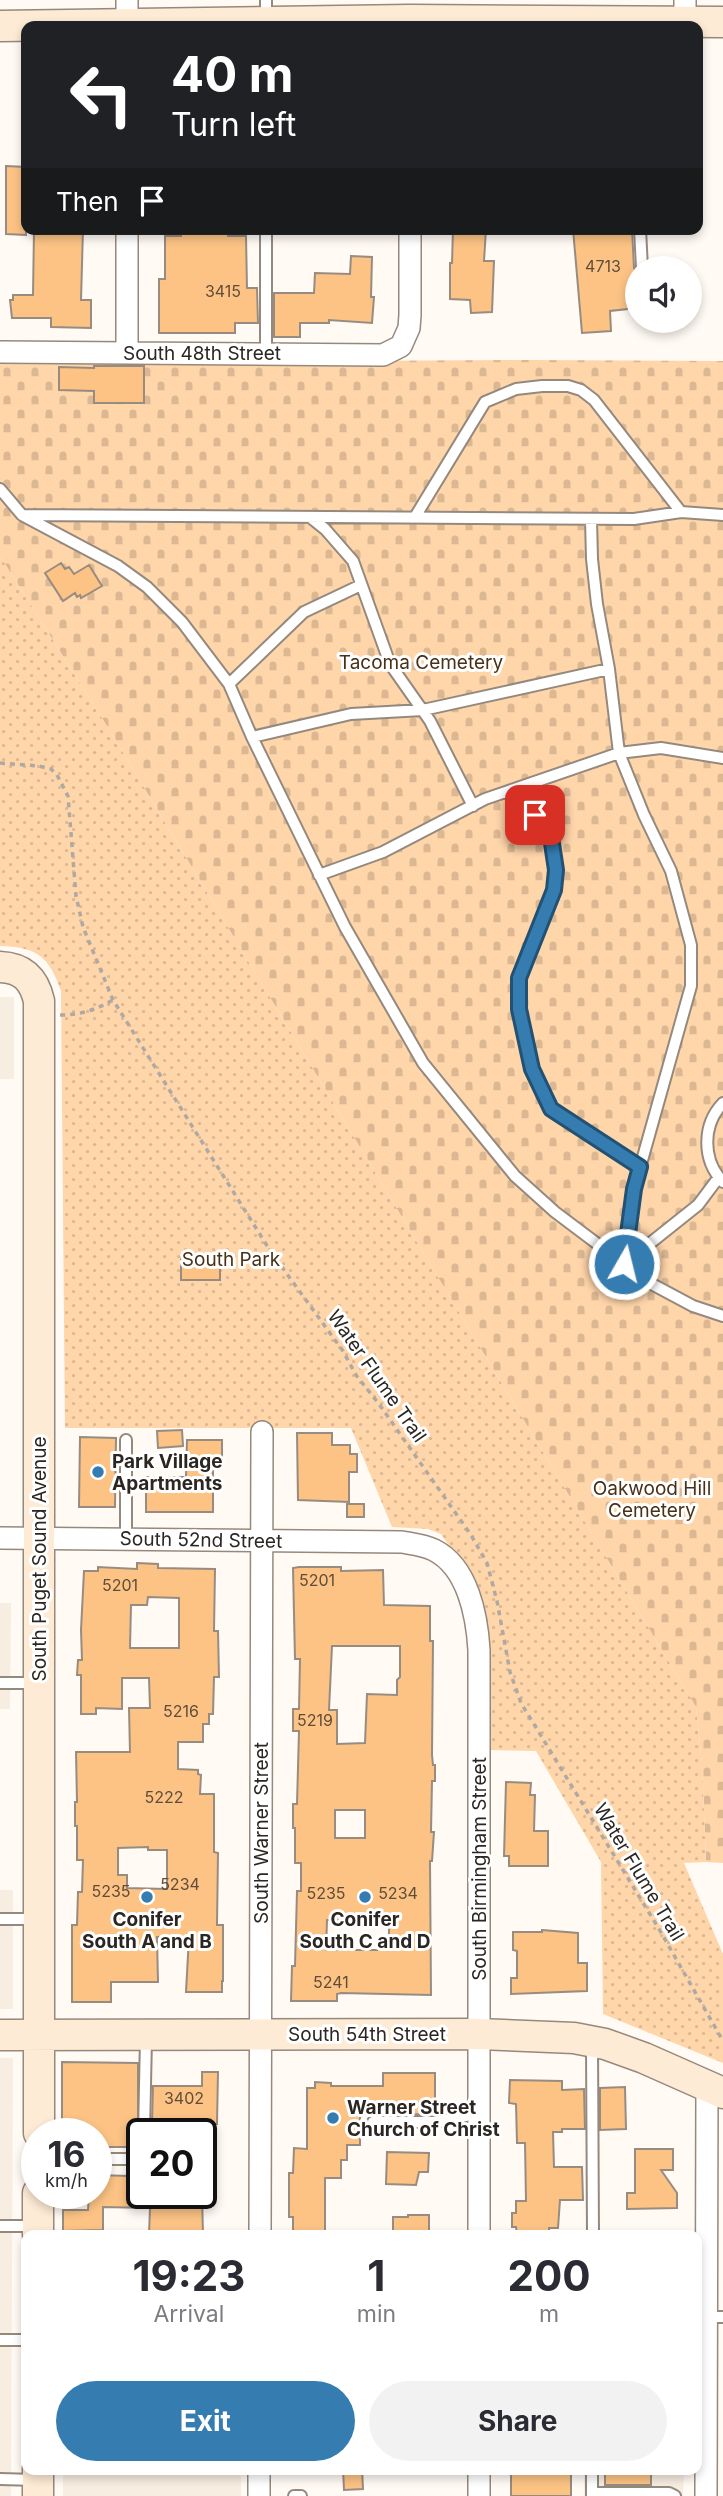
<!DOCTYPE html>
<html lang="en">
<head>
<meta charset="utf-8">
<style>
  body { margin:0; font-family:Inter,sans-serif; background:#f2f2f3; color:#2b2b33; height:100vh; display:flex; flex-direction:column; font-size:26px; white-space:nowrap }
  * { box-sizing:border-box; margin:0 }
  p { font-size:23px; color:#7c7c81 }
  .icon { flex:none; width:38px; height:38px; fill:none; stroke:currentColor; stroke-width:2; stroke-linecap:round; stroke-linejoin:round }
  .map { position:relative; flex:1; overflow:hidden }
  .sheet { position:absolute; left:21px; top:2230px; width:681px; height:245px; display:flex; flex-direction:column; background:#fff; border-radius:14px; box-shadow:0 4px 10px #0003 }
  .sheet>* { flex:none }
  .guide { position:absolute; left:21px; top:21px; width:682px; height:214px; border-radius:14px; box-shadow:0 4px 10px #0003; background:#202124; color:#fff; overflow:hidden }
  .tools { position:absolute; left:625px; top:256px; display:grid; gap:14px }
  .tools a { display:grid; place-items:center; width:77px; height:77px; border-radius:50%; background:#fff; box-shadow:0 4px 10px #0003; font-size:35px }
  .speed { position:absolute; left:21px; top:2118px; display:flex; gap:14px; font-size:35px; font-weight:700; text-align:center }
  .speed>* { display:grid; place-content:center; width:91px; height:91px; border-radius:50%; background:#fff; box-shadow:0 4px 10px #0003; line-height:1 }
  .speed small { font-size:18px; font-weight:400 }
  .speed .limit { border:4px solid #111; border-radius:10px; background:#fff; color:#111 }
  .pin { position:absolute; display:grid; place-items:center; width:60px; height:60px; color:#fff; margin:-30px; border-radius:14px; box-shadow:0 4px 10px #0006 }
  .me { position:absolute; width:77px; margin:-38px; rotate:8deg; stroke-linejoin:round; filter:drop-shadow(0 0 5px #0008) }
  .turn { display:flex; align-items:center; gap:24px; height:147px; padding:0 35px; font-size:32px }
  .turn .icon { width:91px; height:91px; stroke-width:2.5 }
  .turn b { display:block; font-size:49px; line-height:60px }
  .then { display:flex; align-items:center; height:66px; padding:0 35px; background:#0003; gap:14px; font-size:26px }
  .eta { display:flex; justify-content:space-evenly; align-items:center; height:119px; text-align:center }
  .eta b { font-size:42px; font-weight:700; line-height:49px }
  .action { display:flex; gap:14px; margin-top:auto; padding:14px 35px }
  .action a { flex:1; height:80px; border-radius:42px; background:#357db1; color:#fff; font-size:28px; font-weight:700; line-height:80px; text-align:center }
  .action a+a { background:#f2f2f3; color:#2b2b33 }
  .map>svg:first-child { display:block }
  .built { fill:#f8ede1 }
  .cemetery { fill:url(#cemetery-stones) }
  .park { fill:url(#park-dots) }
  .building { fill:#fcc385; stroke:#988c80; stroke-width:2; fill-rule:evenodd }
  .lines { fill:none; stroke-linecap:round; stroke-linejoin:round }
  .lane-casing { stroke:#95897d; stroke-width:14 }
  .street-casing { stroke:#95897d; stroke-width:24 }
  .secondary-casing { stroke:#95897d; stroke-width:33 }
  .path { stroke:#aea9a3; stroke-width:3.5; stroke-dasharray:5 5; stroke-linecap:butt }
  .lane { stroke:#fff; stroke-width:10 }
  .street { stroke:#fff; stroke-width:21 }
  .secondary { stroke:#feebd5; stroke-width:30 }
  .route-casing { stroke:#225173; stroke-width:18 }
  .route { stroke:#357db1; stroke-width:12 }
  .poi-dot { fill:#357db1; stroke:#fff; stroke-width:2.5 }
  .labels { text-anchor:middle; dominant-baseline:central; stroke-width:6; stroke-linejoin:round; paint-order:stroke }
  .number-label { font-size:16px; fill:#5f4d3a }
  .street-label { font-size:19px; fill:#2b2621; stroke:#fff }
  .park-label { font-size:19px; fill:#483116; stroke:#fff }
  .poi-label { font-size:19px; font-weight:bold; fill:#2b2621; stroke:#fff; text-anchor:start }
</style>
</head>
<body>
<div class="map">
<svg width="723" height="2496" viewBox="0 0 723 2496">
  <defs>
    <pattern id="cemetery-stones" width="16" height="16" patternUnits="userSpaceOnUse" patternTransform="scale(1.75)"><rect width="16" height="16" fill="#ffd5aa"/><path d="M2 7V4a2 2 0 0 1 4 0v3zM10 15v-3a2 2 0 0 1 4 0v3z" fill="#dbb792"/></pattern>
    <pattern id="park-dots" width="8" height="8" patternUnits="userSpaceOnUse" patternTransform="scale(1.75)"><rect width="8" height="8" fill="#ffd5aa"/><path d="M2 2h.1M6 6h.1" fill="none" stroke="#dbb792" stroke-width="1.8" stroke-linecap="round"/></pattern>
  </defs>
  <rect width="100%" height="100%" fill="#fffaf4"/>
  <path class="built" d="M0,997H14V1079H0Z
    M0,1603H11L10,1709H0Z
    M0,1890H13V2009H0Z
    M0,2058H13L11,2496H0Z
    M63,2469H241V2496H63Z
    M584,2469H684L683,2496H584Z"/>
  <path class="cemetery" d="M530,360L723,361V1863L706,1862L702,1764L696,1707L110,731L0,556V363Z"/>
  <path class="park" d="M0,556L110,731L696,1707L702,1764L706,1862L684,1863L723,1954V2063L603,2014L601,1862L536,1751L488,1750L465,1569L441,1534L428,1529L392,1527L351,1428H65L61,991C49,957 38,947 0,946Z"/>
  <path class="building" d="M6,166L26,167V235L6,234Z
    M34,229H83L81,300H91V328L51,327V318H12L10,300H13V295H33Z
    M181,229H228V236H246L247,288H257L258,323H235V333H159V279H165V236H181Z
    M453,229H486L484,261H494L492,312L471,313L470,300L450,299V263H452Z
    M573,229H632L634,268L637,274V308L610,311L611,331L582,333Z
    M351,256L372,257L371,297H374L372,323L329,320V323H300V337H274V293H314L315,273L350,274Z
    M94,366H144V403H94V391L59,390V367L94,368Z
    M61,563L65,569L69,567L74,574L89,565L102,586L81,598L80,595L77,597L75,593L63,601L45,573Z
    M181,1257H220V1280H181Z
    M182,1430L183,1446L158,1448L157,1431Z
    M297,1433H332V1445H350V1454H357V1472H349V1502L298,1500Z
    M80,1437L116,1438L115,1507H79Z
    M187,1440H222V1467H213V1512H146V1477H186Z
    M347,1504H364V1517H347Z
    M137,1563L158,1564V1568L215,1569L214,1631H218L219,1677H214L213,1714H209V1724H203V1742H178V1769L198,1770V1774L201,1775L200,1794H214V1852L218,1853L217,1925H223V1981H222V1992H186L189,1937H157L158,1982H111V2002H72V1925H77L78,1892H82L83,1860H77V1826H75V1802H77L76,1752H130L129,1708H150L149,1678H122V1709L96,1708V1714H81V1675H77L78,1660H82L81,1630L84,1571H98V1567L137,1569ZM148,1597L179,1598V1648H130L131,1605H147ZM148,1847V1850H167V1889L127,1888V1875H118V1848Z
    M299,1567H341V1571L383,1570L384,1605L430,1606V1641H433L432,1755L433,1765H435V1781H432L431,1832H434L432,1861H430L431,1995L341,1993L337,1994V2001H291L292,1966H295L297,1891H301V1863H295V1828H293V1804H297L299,1731H293V1709H299L300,1659H295L293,1568ZM332,1646H400V1677L397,1680V1695L367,1694L365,1743L337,1744V1710H329ZM335,1810H365V1838H335ZM346,1916H385V1920H389V1950H326L327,1920H346Z
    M506,1782L531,1783L530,1795H535L534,1831H548V1866H509V1856H504Z
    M542,1930L578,1933V1963H587V1991L511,1994V1978H517V1951L513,1950V1932H542Z
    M62,2062L138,2063V2147H96V2133H62Z
    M202,2072H218L217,2124L152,2123L153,2086H202Z
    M383,2073H435V2114L360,2115V2145H347V2160H341V2178H325V2235H293V2217H289V2173H293L294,2148L307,2149V2088H315V2082L331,2083V2086H383Z
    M510,2080L562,2081V2090L584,2089L585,2129H562V2132H553L554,2167H582L583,2200H560L558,2228H549V2235H517L516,2227H512V2213H516V2201H526L525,2143H517L516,2104L509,2103Z
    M625,2087L626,2129L600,2130V2088Z
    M635,2149H673V2170H661L677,2193V2208L627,2209V2193H635Z
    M387,2152L429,2153L428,2172H419L416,2185L386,2184Z
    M96,2175L130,2176V2179L141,2181V2193H202L203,2235H149L150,2208L103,2207V2230L63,2231V2210H88L89,2193H96Z
    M408,2215H429V2235H393V2217H408Z
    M343,2469H362L363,2489L344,2490Z
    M571,2469V2496H511V2471Z
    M605,2469H651V2485H605Z"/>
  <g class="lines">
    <g class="lane-casing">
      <path id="lane" d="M266,0V20
        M266,229V354
        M640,229L642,268
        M0,489L22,515L634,519L681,512L723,515
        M22,515L118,566L147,587L182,622L229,684L252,737L345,927L423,1063L515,1176L555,1212L648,1282L693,1306L723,1316
        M310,517L325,529L353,561L390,664L430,721L473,806
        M415,517L485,402L516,389L542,386H568L581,390L594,400L681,512
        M591,519L592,559L597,604L609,669L619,753L644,815L671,871L691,945V986L634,1189L624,1264
        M229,684L304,612L361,585
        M252,737L351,714L423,710L609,669
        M507,792L535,815L551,837L556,870L554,890L519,978V1009L532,1069L551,1109L640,1167
        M319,875L383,852L485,799L619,753L661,748L723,758
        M723,1103C702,1125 702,1160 723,1182
        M624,1264L698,1205L719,1177
        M126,1539V1440
        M0,1683H37
        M0,1919H36
        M592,2044L593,2235
        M373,2122H438L479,2113
        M144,2133L146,2038
        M96,2159H142
        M0,2226H36
        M707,2317H723
        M0,2340H26
        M0,2479L36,2480
        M592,2493H669L675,2496
        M294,2496H301
        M592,2496V2469"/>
    </g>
    <g class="street-casing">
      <path id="street" d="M685,22V0
        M127,26V0
        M127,229V352
        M0,352L383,355L401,346L409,328L410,315V229
        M0,1538L402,1542C413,1544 424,1545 434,1550C468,1567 477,1616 479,1650V2235
        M260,2235L262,1432
        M259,2496V2469
        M479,2496V2469
        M706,2496L707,2086"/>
    </g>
    <g class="secondary-casing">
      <path id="secondary" d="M0,26L410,20L723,22
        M0,967C23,968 34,979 39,1001V2133
        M0,2035L479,2034L574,2038L605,2044L644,2058L723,2093
        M38,2235V2193
        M38,2496V2469"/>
    </g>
    <path class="path" d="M0,763L39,766L51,769L57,775L68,796L76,896L83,927L113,1000L271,1252L343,1351L356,1375L379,1404L471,1535L487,1563L497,1601L510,1672L521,1703L659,1929L723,2041
      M60,1015C81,1015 95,1010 113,1000"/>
    <use href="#lane" class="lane"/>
    <use href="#street" class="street"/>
    <use href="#secondary" class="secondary"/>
  </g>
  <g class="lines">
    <g class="route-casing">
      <path id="route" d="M535,815L551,837L556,870L554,890L519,978V1009L532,1069L551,1109L640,1167L634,1189L624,1264"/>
    </g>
    <use href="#route" class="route"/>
  </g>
  <g class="poi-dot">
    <circle cx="98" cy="1472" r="7"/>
    <circle cx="147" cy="1897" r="7"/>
    <circle cx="365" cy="1897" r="7"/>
    <circle cx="333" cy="2118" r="7"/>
  </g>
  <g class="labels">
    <g class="number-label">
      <text x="603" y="266">4713</text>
      <text x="223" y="291">3415</text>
      <text x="317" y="1580">5201</text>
      <text x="120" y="1585">5201</text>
      <text x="181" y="1711">5216</text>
      <text x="315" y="1720">5219</text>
      <text x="164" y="1797">5222</text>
      <text x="180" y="1884">5234</text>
      <text x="111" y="1891">5235</text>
      <text x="326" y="1893">5235</text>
      <text x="398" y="1893">5234</text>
      <text x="331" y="1982">5241</text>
      <text x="184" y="2098">3402</text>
    </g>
    <g class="street-label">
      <text x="202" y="353">South 48th Street</text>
      <text transform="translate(377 1376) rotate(55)">Water Flume Trail</text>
      <text transform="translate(201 1540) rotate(1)">South 52nd Street</text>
      <text transform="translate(39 1559) rotate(-90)">South Puget Sound Avenue</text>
      <text transform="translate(261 1833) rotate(-90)">South Warner Street</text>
      <text transform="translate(479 1869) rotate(-90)">South Birmingham Street</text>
      <text transform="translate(639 1872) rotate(59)">Water Flume Trail</text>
      <text x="367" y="2034">South 54th Street</text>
    </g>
    <g class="park-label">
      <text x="421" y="662">Tacoma Cemetery</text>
      <text x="231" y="1259">South Park</text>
      <text x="652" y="1488">Oakwood Hill<tspan x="652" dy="22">Cemetery</tspan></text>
    </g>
    <g class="poi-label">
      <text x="112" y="1461">Park Village<tspan x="112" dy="22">Apartments</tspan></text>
      <text x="147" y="1919" text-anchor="middle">Conifer<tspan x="147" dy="22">South A and B</tspan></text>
      <text x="365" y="1919" text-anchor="middle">Conifer<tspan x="365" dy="22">South C and D</tspan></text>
      <text x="347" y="2107">Warner Street<tspan x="347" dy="22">Church of Christ</tspan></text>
    </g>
  </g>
</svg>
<div class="tools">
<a><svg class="icon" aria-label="sound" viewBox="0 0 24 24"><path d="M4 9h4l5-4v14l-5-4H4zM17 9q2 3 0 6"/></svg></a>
</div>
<div class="speed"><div>16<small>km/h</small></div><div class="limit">20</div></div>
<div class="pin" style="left:535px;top:815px;background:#d93025"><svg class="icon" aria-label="arrive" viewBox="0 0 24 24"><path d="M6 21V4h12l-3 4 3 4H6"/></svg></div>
<svg class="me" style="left:624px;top:1264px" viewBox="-20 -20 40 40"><circle r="17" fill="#357db1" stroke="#fff" stroke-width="3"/><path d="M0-11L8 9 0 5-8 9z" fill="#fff"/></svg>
<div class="guide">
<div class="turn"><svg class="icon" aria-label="left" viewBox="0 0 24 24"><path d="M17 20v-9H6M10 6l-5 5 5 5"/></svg><div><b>40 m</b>Turn left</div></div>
<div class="then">Then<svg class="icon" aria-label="arrive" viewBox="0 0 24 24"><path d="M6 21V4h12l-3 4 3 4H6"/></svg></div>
</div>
<section class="sheet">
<div class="eta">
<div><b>19:23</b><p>Arrival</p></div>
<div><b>1</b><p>min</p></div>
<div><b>200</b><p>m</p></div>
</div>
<div class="action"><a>Exit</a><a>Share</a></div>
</section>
</div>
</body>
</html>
